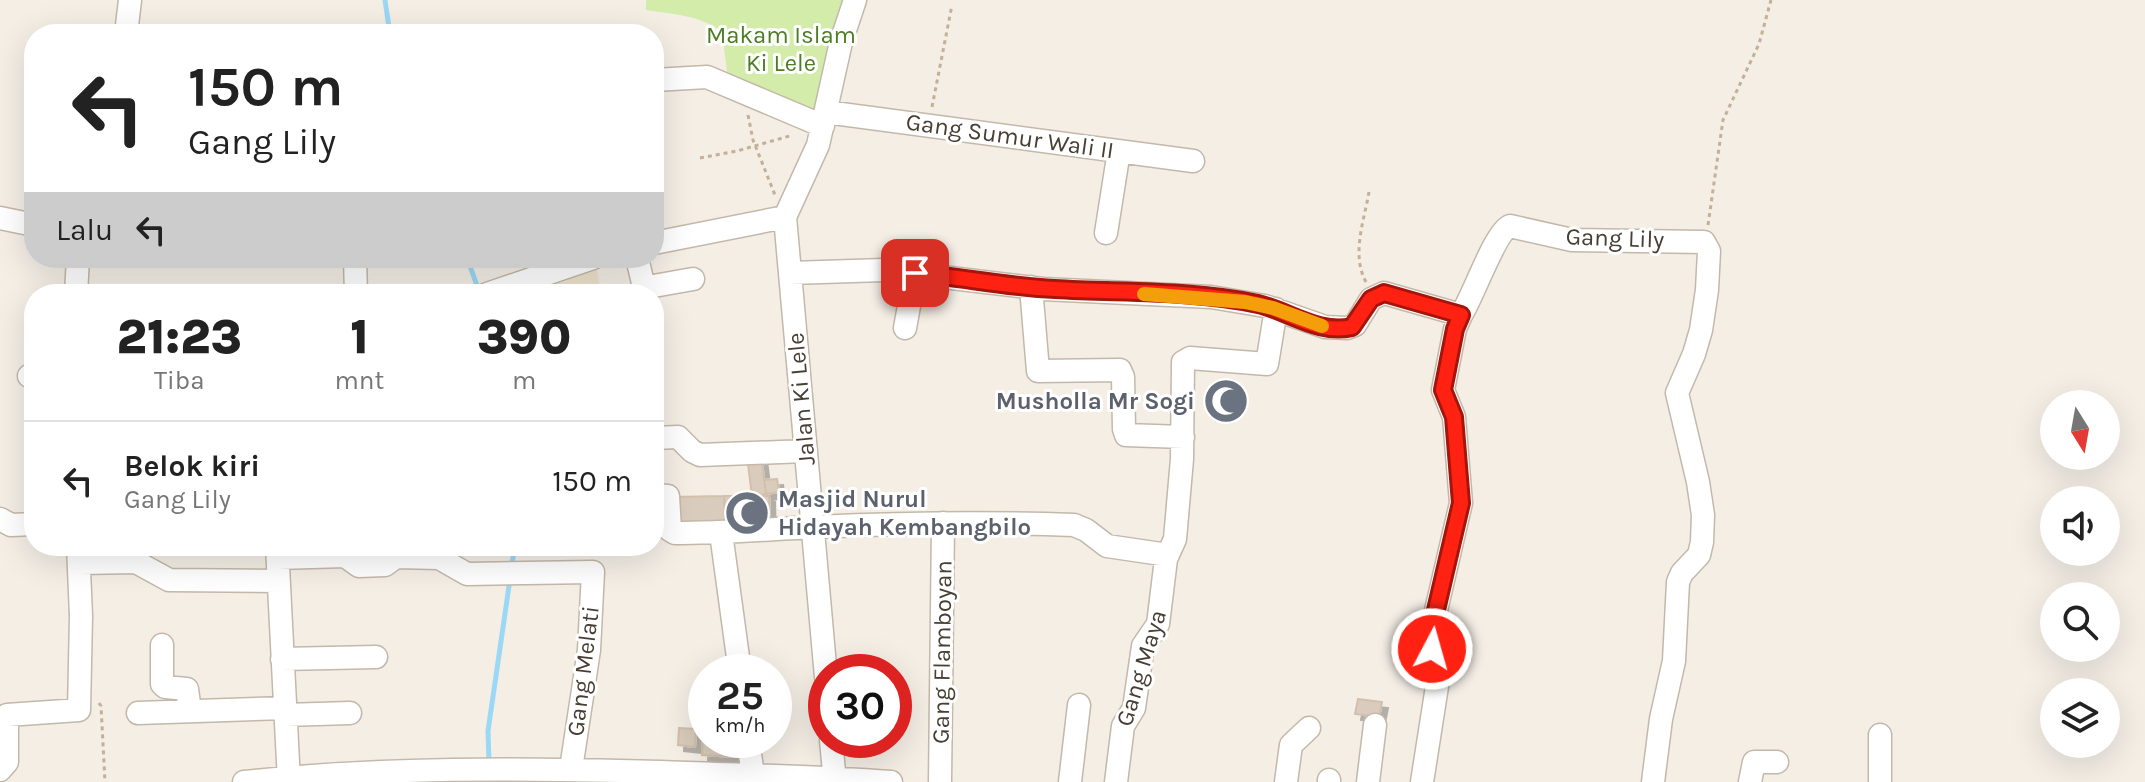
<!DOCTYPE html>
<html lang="id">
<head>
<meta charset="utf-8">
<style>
  body { margin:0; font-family:Karla,sans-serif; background:#f6f6f6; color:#222; height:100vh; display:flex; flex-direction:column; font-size:30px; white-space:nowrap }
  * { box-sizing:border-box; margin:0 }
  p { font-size:26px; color:#767676 }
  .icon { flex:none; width:44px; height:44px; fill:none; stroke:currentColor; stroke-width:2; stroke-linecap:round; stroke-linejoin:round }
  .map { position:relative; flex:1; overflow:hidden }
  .details { position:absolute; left:24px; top:284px; width:640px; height:272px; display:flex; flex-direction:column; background:#fff; border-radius:32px; box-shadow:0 8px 32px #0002 }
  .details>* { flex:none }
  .banner { position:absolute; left:24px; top:24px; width:640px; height:244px; border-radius:32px; box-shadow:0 8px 32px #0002; background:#fff; color:#222; overflow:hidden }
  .needle { width:52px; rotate:169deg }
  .tools { position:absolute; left:2040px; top:390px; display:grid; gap:16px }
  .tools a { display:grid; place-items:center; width:80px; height:80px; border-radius:50%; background:#fff; box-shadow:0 8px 32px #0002; font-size:40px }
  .speed { position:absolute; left:688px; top:654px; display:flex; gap:16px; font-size:40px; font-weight:700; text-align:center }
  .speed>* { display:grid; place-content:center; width:104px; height:104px; border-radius:50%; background:#fff; box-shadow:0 8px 32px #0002; line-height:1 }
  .speed small { font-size:20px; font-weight:400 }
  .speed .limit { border:12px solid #d22; background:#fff; color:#111 }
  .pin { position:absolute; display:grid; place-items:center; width:68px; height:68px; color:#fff; margin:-34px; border-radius:16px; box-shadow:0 4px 12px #0006 }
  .me { position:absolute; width:88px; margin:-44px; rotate:6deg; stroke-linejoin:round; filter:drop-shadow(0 0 6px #0008) }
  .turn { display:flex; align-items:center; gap:28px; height:168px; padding:0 32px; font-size:36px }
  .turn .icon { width:104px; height:104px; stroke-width:2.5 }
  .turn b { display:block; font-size:56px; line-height:68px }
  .then { display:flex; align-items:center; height:76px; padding:0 32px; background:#0003; gap:16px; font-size:30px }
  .eta { display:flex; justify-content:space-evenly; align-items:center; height:136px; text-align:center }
  .eta b { font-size:48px; font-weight:800; line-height:56px }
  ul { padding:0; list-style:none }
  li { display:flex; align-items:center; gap:24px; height:120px; padding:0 32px; border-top:2px solid #e0e0e0 }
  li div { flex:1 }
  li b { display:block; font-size:30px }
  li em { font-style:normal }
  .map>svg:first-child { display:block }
  .education { fill:#eee2cd }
  .green { fill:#d3ecaa }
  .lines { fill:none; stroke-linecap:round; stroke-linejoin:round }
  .stream { stroke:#9bd8f6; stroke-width:5 }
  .building { fill:#d9ccbc; stroke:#d2c0ac; stroke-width:2; filter:url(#shadow) }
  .minor-casing { stroke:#c3b8aa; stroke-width:25 }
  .path { stroke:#c3b097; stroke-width:3; stroke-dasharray:4 4; stroke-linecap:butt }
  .minor { stroke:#fff; stroke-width:22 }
  .route-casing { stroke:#a6150b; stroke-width:20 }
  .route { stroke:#ff2111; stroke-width:14 }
  .slow { stroke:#f59e0b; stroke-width:14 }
  .labels { text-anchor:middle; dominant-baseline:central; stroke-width:6; stroke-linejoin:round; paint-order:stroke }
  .park-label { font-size:24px; fill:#4c7d22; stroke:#fff }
  .street-label { font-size:24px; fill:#473e34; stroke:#fff }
  .worship-label { font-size:24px; font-weight:bold; fill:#5b616d; stroke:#fff; text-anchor:end }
</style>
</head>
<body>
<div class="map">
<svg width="2145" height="782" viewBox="0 0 2145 782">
  <defs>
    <filter id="shadow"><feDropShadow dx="6" dy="6" stdDeviation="0" flood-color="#0004"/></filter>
  </defs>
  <rect width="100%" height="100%" fill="#f4eee5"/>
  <path class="education" d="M596,263L601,294H504Z"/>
  <path class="green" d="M646,0H847L819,116L728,79L722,32C701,15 671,14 646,10Z"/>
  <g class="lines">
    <path class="stream" d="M385,0L390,34
      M467,258L479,291
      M511,569L515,546
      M489,763L488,731L510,579"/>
  </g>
  <path class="building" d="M761,455L766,494L752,496L747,456Z
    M777,479L779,492L766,494L764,480Z
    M724,496H769L770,530H725Z
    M724,496L725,530L673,531V497Z
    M1358,699L1382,702L1379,717L1355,714Z
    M704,721H706V740H735V757L702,755Z
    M679,728L696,729L695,747L678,745Z"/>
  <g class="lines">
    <g class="minor-casing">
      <path id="minor" d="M126,34L130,0
        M654,80L707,77L823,126
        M826,112L1193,161
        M785,217L826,677
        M785,217L818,145L841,42L855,0
        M0,218L34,225
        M1106,233L1119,151
        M654,243L785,217
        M355,258L356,294
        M637,258L643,283L648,287L693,279
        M790,273L884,270L1043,289L1211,297L1265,306L1325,327L1347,328L1355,325L1371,299L1384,293L1461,315C1473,297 1495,232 1510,226L1572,240L1704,242L1709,251L1707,290L1701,330L1694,354L1677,393L1698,482L1703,515L1702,542L1699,555L1682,573L1678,582L1674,661L1661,719L1653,782
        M1031,287L1038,371L1120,370L1123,377L1124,429L1126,435L1183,437
        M76,294L78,258
        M487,294L593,258
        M905,328L915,273
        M29,376H34
        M654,438L678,437L692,451L700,455L806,451
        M654,495L668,496L670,530L675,533C722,533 769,529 816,527C902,523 988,522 1074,525L1086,530L1107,546L1168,555
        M0,519L11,525L34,524
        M721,533L740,672
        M277,546L289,782
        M278,558L345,556L359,566L385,565L396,557L439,558L467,574L593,572L589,650L571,769
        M79,563L136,562L169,580L278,581
        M162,645V684L165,687L187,689L190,711
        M282,659L376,657
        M138,713L285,708
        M285,715L350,713
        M1880,735V782
        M748,740L753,775
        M831,740L835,782
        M0,770L7,762V715L79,710L81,616L78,546
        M244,782C382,767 522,768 661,772C738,775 814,776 891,782
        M940,782L943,523
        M1070,782L1079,705
        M1116,782L1123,726L1134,708L1143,646L1158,624L1166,559L1175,539L1182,459L1183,362L1190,358L1267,364L1276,309
        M1286,782L1291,745L1309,728
        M1329,782V780
        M1368,782L1375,725
        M1422,782L1438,680L1431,632L1461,503L1454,417L1443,390L1455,329L1461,315
        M1750,782L1754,762H1777"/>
    </g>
    <path class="path" d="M932,107L952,5
      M748,115L753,140L775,195
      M700,158L737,151L793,135
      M1708,225L1723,120L1759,44L1771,0
      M1366,282C1351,255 1364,221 1369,192
      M99,703L101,706L105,782"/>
    <use href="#minor" class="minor"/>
  </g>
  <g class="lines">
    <g class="route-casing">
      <path id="route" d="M915,273C961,277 1008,287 1055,289C1121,293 1194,290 1258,304C1288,311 1320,335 1352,327L1371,299L1384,293L1461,315L1455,329L1443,390L1454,417L1461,503L1432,627V649"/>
    </g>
    <use href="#route" class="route"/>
    <path class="slow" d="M1144,294L1245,302L1273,308L1322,326"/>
  </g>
  <defs>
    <g id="mosque-disc" transform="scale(2.3)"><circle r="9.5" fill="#6b7280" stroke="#fff"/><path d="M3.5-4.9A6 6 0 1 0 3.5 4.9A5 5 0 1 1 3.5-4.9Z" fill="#fff"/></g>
  </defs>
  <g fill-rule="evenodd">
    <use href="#mosque-disc" x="1226" y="401"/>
    <use href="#mosque-disc" x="747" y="513"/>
  </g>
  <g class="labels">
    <g class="park-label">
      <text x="781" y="35">Makam Islam<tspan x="781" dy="28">Ki Lele</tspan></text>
    </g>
    <g class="street-label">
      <text transform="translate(1010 136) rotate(8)">Gang Sumur Wali II</text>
      <text transform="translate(1615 238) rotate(2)">Gang Lily</text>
      <text transform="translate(801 399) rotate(-95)">Jalan Ki Lele</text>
      <text transform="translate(942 652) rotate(-89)">Gang Flamboyan</text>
      <text transform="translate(1141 668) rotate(-73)">Gang Maya</text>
      <text transform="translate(583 671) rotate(-83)">Gang Melati</text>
    </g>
    <g class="worship-label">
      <text x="1195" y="401">Musholla Mr Sogi</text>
      <text x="778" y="499" text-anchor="start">Masjid Nurul<tspan x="778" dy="28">Hidayah Kembangbilo</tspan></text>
    </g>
  </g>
</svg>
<div class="tools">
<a><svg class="needle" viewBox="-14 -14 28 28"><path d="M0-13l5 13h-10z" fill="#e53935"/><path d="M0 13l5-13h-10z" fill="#767676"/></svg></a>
<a><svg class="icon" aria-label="sound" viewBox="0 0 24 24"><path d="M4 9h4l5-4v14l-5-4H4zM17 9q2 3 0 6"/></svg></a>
<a><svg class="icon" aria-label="search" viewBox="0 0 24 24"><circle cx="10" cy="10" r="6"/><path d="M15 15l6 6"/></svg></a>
<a><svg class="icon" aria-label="layers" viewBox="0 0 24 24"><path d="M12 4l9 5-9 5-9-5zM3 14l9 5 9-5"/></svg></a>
</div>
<div class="speed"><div>25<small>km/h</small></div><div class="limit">30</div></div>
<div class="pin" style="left:915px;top:273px;background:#d93025"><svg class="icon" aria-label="arrive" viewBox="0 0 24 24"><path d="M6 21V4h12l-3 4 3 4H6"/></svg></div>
<svg class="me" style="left:1432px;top:649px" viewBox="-20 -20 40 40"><circle r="17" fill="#ff2111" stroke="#fff" stroke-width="3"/><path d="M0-11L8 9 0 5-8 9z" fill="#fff"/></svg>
<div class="banner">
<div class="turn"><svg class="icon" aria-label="left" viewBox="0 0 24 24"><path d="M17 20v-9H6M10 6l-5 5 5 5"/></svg><div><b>150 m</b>Gang Lily</div></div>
<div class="then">Lalu<svg class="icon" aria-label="left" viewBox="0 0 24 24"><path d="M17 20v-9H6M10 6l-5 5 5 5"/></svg></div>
</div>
<section class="details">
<div class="eta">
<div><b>21:23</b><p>Tiba</p></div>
<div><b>1</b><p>mnt</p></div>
<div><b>390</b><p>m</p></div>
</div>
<ul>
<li><svg class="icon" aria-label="left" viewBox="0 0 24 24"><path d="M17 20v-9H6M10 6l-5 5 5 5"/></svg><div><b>Belok kiri</b><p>Gang Lily</p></div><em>150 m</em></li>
</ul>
</section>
</div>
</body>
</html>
